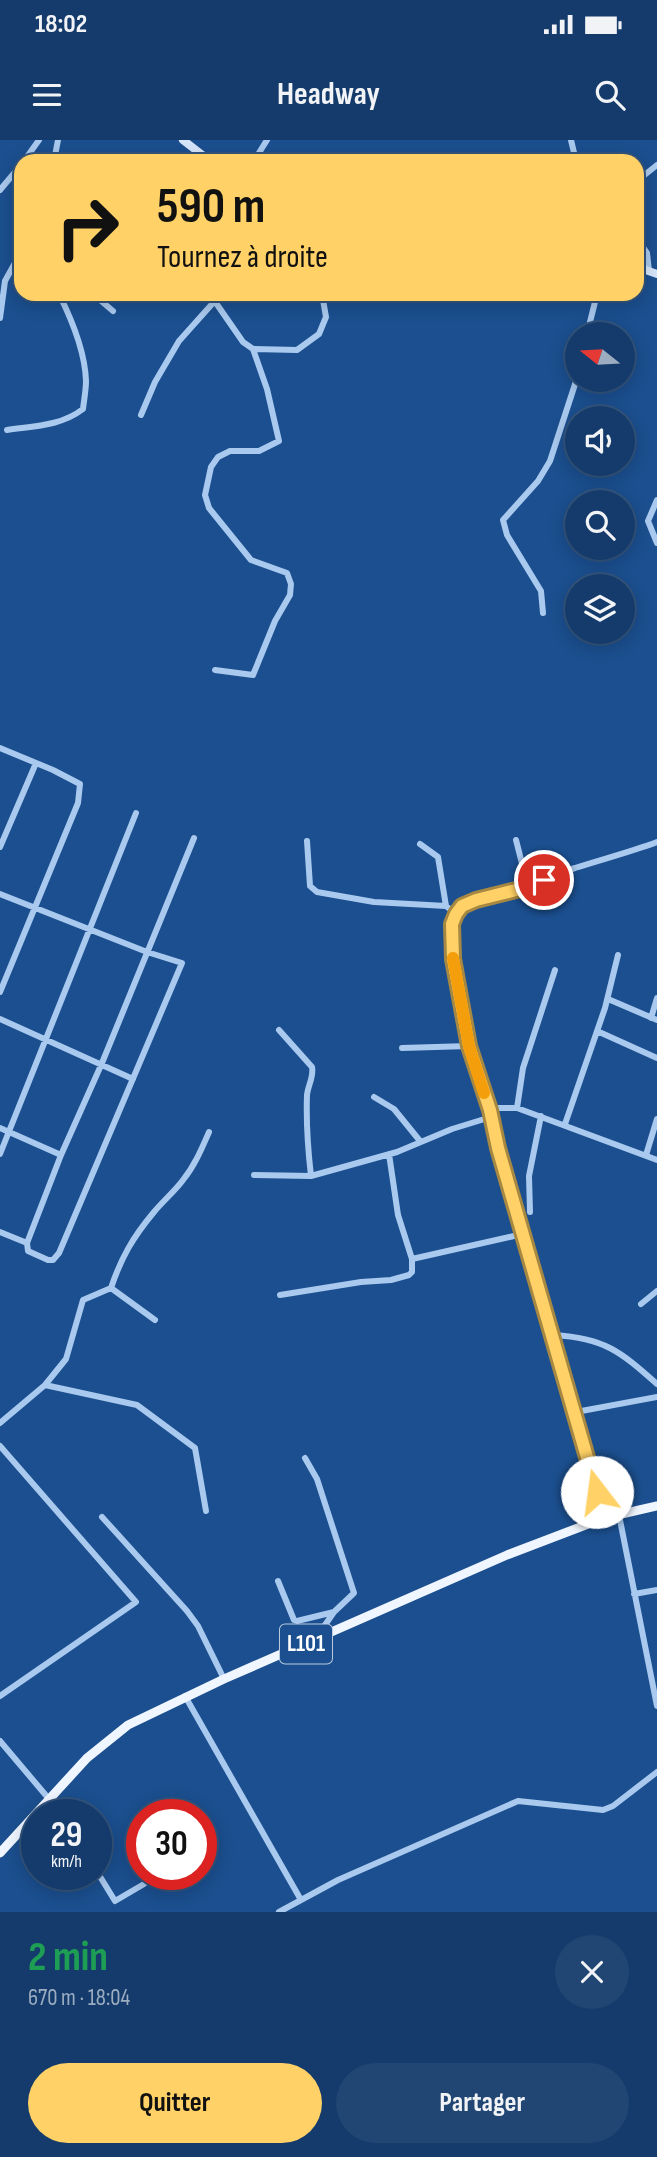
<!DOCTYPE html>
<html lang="fr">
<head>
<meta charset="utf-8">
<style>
  body { margin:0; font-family:"Sofia Sans Condensed",sans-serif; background:#214673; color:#f1f3f6; height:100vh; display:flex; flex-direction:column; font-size:26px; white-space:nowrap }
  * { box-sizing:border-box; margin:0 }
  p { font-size:23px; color:#9dadc1 }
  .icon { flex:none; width:38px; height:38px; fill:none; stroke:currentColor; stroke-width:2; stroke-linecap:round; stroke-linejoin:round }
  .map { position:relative; height:1772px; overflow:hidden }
  .drawer { display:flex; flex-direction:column; background:#143b6b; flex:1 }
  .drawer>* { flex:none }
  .top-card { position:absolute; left:14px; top:14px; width:630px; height:147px; border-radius:21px; box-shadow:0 4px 18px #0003,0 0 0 2px #33557e; background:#ffd166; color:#111; overflow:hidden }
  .needle { width:46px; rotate:288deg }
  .controls { position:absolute; left:565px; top:182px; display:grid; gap:14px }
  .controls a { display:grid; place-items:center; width:70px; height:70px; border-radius:50%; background:#143b6b; box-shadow:0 4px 18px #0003,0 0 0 2px #33557e; font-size:35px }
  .speed { position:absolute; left:21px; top:1659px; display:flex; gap:14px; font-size:35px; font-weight:700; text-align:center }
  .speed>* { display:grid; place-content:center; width:91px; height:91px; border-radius:50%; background:#143b6b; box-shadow:0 4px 18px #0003,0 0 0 2px #33557e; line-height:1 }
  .speed small { font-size:18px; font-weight:400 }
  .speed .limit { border:10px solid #d22; background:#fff; color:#111 }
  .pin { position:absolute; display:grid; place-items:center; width:60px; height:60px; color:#fff; margin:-30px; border:4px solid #fff; border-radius:50%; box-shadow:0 2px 7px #0007 }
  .me { position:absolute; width:77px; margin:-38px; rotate:345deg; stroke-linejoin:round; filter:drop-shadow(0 0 5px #0008) }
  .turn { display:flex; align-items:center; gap:24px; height:147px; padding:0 28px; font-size:32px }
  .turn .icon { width:91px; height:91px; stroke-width:2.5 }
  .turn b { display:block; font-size:49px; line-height:60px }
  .round { display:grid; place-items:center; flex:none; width:74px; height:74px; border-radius:37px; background:#214673 }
  .head { display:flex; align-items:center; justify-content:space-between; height:119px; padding:0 28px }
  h1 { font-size:42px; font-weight:700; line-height:52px; color:#1e9e55 }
  .action { display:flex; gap:14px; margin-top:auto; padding:14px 28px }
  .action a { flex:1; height:80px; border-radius:42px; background:#ffd166; color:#111; font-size:28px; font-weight:700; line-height:80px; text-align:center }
  .action a+a { background:#214673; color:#f1f3f6 }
  .status { display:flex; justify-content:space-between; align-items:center; height:49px; padding:0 35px; background:#143b6b; direction:ltr }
  .status svg { height:19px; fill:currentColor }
  header { display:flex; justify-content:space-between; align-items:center; height:91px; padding:0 28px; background:#143b6b; font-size:32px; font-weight:700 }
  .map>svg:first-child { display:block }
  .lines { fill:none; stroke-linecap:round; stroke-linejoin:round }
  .street { stroke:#a9c9ee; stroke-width:6 }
  .secondary { stroke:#d6e6fa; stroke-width:8 }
  .primary { stroke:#f0f6ff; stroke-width:9 }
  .route-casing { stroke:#a68842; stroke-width:18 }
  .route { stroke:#ffd166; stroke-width:12 }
  .slow { stroke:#f59e0b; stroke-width:12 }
  .labels { text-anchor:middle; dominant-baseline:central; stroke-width:5; stroke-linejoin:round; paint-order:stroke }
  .shield { fill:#1b4f8f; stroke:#bbcadd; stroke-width:2 }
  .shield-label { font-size:23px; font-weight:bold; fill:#fff }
</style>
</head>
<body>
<div class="status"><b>18:02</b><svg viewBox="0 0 49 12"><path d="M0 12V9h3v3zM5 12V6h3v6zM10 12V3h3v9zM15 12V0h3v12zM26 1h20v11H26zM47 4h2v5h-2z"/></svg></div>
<header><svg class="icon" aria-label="menu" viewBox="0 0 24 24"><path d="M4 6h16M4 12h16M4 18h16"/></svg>Headway<svg class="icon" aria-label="search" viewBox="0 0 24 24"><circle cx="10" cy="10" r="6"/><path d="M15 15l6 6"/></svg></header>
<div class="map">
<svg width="657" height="1772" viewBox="0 0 657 1772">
  <rect width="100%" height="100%" fill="#1b4f8f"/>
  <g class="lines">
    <path class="street" d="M571,0L576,21
      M24,21L39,0
      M54,21L58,0
      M254,21L267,0
      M637,41L657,25
      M0,50L21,25
      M637,99L647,113L649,131
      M93,154L113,171
      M0,178L5,141L21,112
      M587,194L597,154
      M253,209L297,210L319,194L326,177L322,154
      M141,275L155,242L179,201L221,154
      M7,290C34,286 61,286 83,269C84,260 86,250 86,241C85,211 72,180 59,154
      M657,360L648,381L657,403
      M543,473L541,451L507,395L503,380L538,341L550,321L578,235
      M215,530L253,535L275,481L290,455L291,444L287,433L251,420L209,368L205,355L211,327L218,317L230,311H259L279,301L267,249L253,209L243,202L216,163
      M0,608L53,630L80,644L78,663L0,852
      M516,700L528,747
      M307,701L310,746L317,752L374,762L446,766L456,774
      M657,702C630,712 603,719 575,728C558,733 543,742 526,748C505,754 469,753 457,773C438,801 477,936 490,970L499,968H517L657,1020
      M420,704L438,717L446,766
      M0,707L36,623
      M0,754L147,812L182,823L59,1113L53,1120H48L28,1111L27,1103L61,1015L102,923L194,698
      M608,859L657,880
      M651,878L657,858
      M0,879L133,939
      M279,890L312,927C314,937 308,945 307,955C306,982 308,1010 311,1036
      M597,891L657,918
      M402,908L469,906
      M374,957L394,969L420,1001
      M517,968L523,928L555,830
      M491,977L604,1378
      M565,984L605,868L618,815
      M0,988L61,1015
      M0,1014L136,673
      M646,1015L657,979
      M254,1035L311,1036L397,1012L452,989L491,977L490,973
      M530,1072L529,1036L541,976
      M0,1092L27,1103
      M412,1119L523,1094
      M111,1148L155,1180
      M280,1155L361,1142L391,1140L409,1135L412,1132V1119L398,1075L389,1014
      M641,1164L657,1151
      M554,1195C604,1198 620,1211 657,1244
      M45,1245L137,1265L195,1308L206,1371
      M576,1272L657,1257
      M0,1283L45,1245L66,1219L83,1160L111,1148C121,1118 133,1097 154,1072C163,1061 175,1051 183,1040C195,1025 202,1008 209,992
      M0,1306L136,1462L0,1556
      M305,1318L317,1339L354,1453L334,1472L316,1498
      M619,1375L657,1566
      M102,1377L187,1471L198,1486L224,1539
      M278,1441L294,1480L297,1481L334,1472
      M634,1454L657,1450
      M185,1556L301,1760
      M0,1601L49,1659
      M51,1658L62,1675
      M96,1730L115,1761L144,1744
      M279,1772L338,1740L518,1661L603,1670L613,1666L657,1632"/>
    <path class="secondary" d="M183,0L210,21
      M637,127L657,134"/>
    <path class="primary" d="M0,1713L87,1618L128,1585L224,1539L507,1415L604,1378L657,1366"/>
  </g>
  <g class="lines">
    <g class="route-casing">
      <path id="route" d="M544,740L528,747L476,760L462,766L456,774L452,784L453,819L469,906L490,970L498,1008L597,1352"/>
    </g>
    <use href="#route" class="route"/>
    <path class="slow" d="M453,818L469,906L484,953"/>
  </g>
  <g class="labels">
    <rect class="shield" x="280" y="1484.5" width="52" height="39" rx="5"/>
    <g class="shield-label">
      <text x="306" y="1504">L101</text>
    </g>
  </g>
</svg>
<div class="controls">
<a><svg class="needle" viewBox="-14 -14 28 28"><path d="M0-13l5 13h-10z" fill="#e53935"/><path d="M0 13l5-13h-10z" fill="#9dadc1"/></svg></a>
<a><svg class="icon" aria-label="sound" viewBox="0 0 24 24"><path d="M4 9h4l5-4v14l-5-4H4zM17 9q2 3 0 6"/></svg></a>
<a><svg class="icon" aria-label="search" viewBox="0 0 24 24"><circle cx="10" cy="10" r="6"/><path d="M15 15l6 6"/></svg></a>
<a><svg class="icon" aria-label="layers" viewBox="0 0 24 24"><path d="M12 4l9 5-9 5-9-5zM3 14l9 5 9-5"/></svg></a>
</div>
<div class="speed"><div>29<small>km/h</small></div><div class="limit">30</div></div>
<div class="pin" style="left:544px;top:740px;background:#d93025"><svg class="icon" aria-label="arrive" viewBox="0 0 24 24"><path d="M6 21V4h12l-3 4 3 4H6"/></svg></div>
<svg class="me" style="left:597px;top:1352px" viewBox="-20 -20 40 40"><circle r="19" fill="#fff"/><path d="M0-13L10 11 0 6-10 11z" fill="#ffd166"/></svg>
<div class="top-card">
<div class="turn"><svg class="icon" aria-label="right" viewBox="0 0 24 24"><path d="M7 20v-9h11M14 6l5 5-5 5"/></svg><div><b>590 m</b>Tournez à droite</div></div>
</div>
</div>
<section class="drawer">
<div class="head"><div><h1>2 min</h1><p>670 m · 18:04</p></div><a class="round"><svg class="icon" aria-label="close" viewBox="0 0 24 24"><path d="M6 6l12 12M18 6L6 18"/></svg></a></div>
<div class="action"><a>Quitter</a><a>Partager</a></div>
</section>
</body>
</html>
